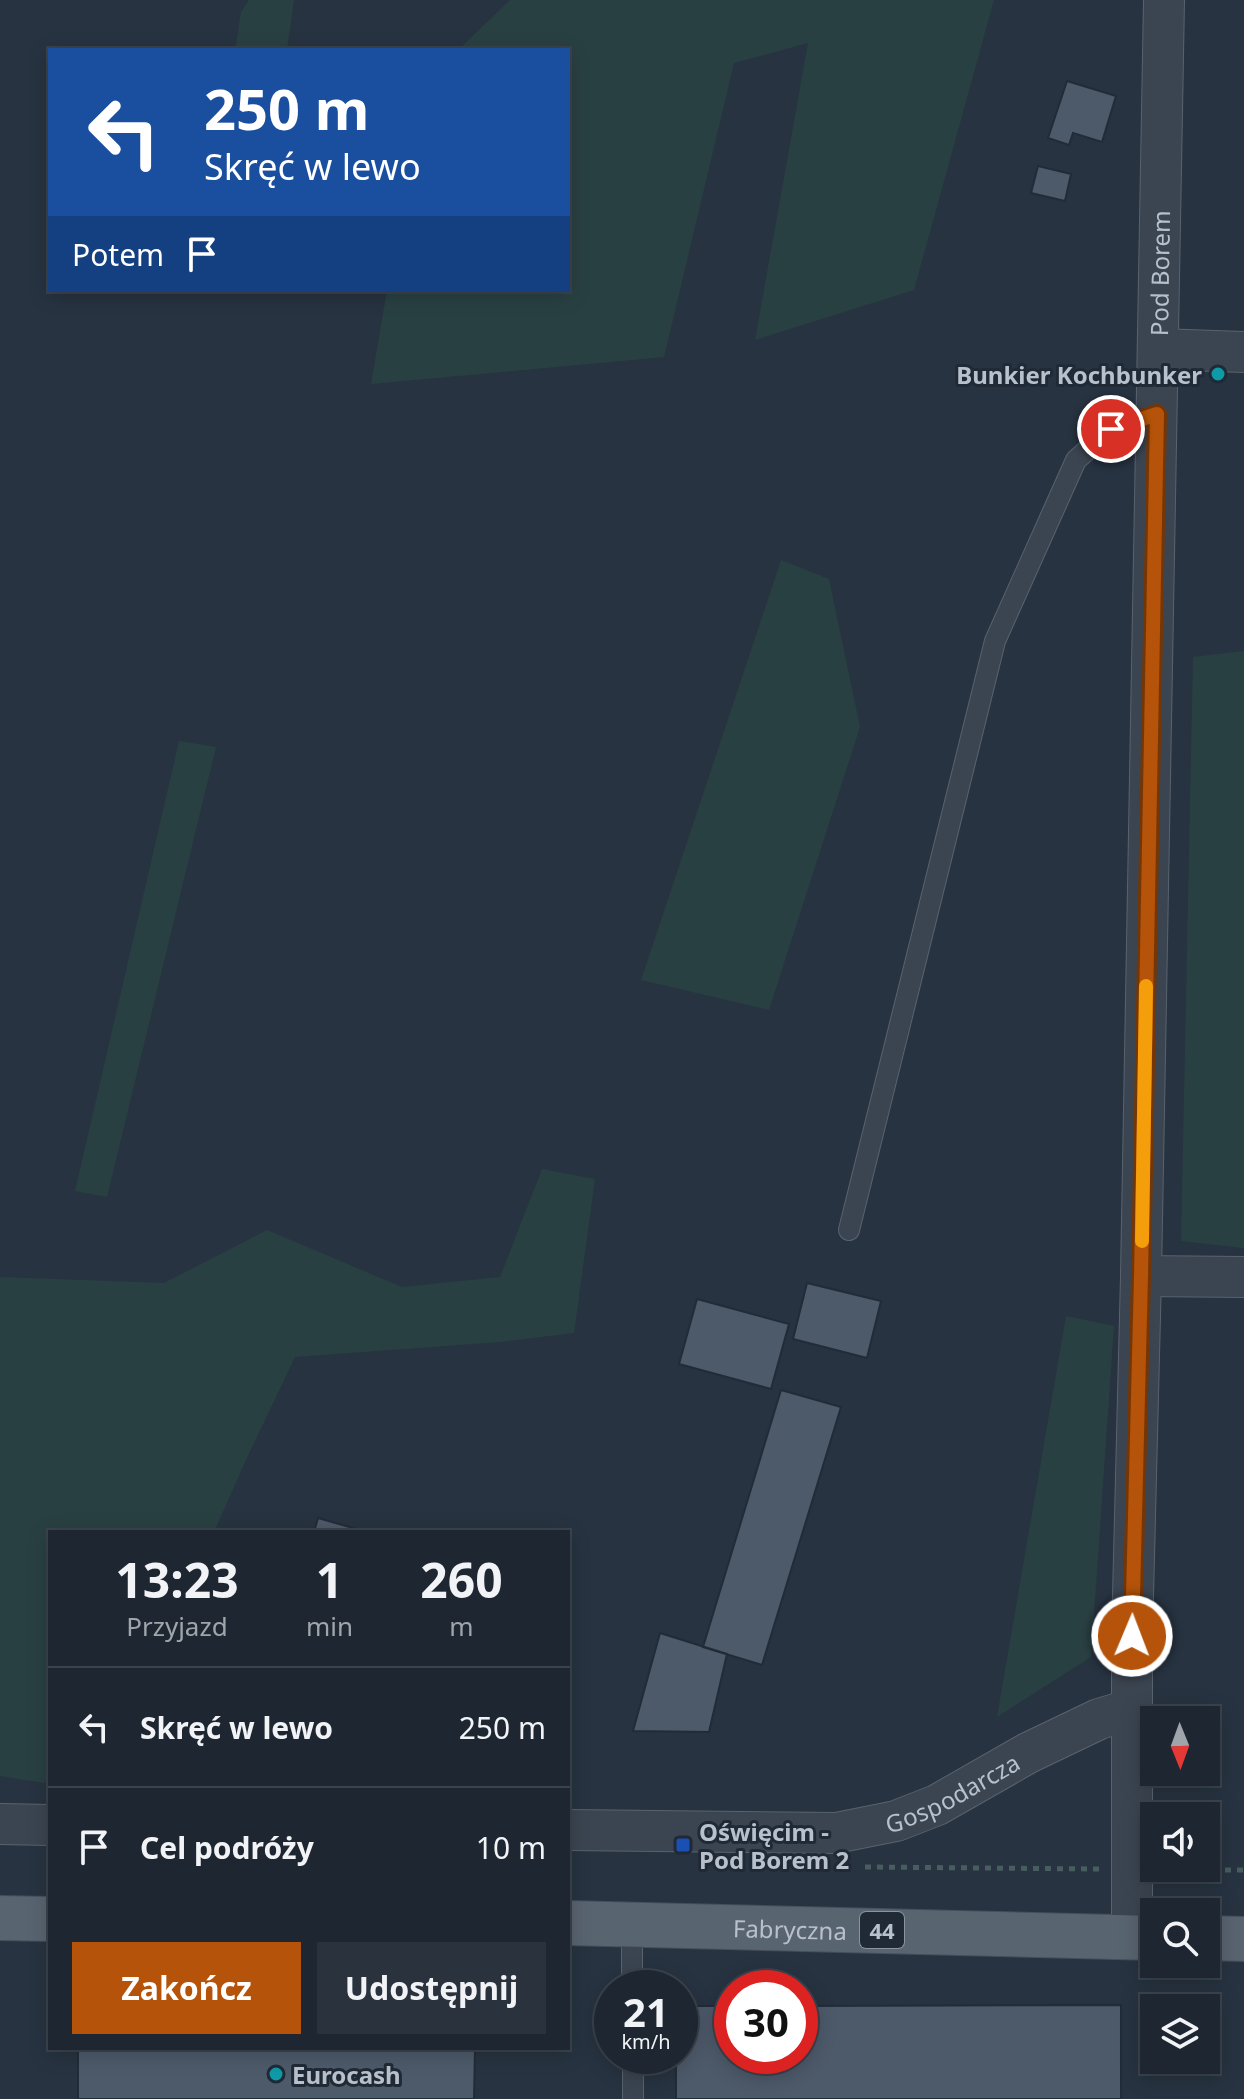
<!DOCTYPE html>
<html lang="pl">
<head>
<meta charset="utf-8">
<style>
  body { margin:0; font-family:"Noto Sans",sans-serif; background:#2a323d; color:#f1f3f6; height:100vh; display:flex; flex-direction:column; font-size:30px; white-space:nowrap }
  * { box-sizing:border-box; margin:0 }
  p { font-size:26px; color:#a0a5ab }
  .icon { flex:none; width:44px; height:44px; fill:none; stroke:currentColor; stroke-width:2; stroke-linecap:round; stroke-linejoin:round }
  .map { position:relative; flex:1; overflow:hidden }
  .panel { position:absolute; left:48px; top:1530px; width:522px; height:520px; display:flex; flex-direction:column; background:#1d2631; border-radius:0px; box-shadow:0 4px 20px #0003,0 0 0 2px #3b434d }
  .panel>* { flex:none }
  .hud { position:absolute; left:48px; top:48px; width:522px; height:244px; border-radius:0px; box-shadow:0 4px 20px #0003,0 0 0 2px #3b434d; background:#1a4fa0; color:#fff; overflow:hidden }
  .needle { width:52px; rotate:179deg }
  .tools { position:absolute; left:1140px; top:1706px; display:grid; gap:16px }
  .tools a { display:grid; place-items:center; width:80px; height:80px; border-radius:0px; background:#1d2631; box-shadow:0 4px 20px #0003,0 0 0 2px #3b434d; font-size:40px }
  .speed { position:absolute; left:594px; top:1970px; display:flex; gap:16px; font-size:40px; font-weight:700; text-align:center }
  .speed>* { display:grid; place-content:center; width:104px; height:104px; border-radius:50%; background:#1d2631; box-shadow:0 4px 20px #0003,0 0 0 2px #3b434d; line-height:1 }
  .speed small { font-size:20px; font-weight:400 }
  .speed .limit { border:12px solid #d22; background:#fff; color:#111 }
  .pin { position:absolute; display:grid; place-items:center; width:68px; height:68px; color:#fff; margin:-34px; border:4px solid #fff; border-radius:50%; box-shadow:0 2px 8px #0007 }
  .me { position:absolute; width:88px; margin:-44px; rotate:1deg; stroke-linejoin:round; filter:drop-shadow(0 0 6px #0008) }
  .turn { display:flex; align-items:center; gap:28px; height:168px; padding:0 24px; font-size:36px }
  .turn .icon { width:104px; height:104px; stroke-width:2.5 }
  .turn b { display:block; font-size:56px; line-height:68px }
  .then { display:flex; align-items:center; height:76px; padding:0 24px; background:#0003; gap:16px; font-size:30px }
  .eta { display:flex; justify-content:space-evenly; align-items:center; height:136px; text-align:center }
  .eta b { font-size:48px; font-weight:700; line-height:56px }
  .cta { display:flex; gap:16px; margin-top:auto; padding:16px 24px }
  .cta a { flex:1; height:92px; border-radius:0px; background:#b45309; color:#fff; font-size:32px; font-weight:700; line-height:92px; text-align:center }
  .cta a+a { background:#2a323d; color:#f1f3f6 }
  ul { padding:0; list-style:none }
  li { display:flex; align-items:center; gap:24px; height:120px; padding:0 24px; border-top:2px solid #3b434d }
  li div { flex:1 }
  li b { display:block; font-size:30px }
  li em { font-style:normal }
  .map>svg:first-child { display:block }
  .green { fill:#294042 }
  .building { fill:#4d5a6a; stroke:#222c38; stroke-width:2 }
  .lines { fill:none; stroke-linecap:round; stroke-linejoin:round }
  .service-casing { stroke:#59636e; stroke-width:22 }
  .minor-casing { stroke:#59636e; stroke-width:42 }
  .primary-casing { stroke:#454e5a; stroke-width:46 }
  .path { stroke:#475d5f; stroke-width:5; stroke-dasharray:6 6; stroke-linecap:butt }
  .service { stroke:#3b4551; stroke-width:20 }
  .minor { stroke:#3b4551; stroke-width:40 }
  .primary { stroke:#596471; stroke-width:44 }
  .route-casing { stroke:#753606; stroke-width:20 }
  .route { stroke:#b45309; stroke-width:14 }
  .slow { stroke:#f59e0b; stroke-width:14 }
  .culture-dot { fill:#0f9aa8; stroke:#202a36; stroke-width:3 }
  .transit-dot { fill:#1a4fb4; stroke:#202a36; stroke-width:3 }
  .labels { text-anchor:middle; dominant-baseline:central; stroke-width:6; stroke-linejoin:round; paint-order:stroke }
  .shield { fill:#202a36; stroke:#8a939e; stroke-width:2 }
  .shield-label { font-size:22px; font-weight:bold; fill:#b8c0cb }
  .street-label { font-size:24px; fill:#b8c0cb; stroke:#202a36 }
  .poi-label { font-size:24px; font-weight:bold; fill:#b8c0cb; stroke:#202a36; text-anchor:start }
</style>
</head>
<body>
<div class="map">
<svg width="1244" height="2099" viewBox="0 0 1244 2099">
  <rect width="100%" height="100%" fill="#273341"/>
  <path class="green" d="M249,0H294L287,50H235L241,12Z
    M510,0H994L914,290L755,340L808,43L734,63L664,357L371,384L387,290H568V50H458Z
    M781,560L829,579L860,727L769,1010L641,980Z
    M1244,651V1248L1181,1241L1193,657Z
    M179,741L216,747L107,1197L75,1191Z
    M542,1169L595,1179L574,1333L500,1342L295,1357L245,1462L214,1532H50V1779L44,1783L0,1776V1277L164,1283L267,1230L402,1287L500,1277Z
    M1066,1316L1114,1326L1091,1657L997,1717Z"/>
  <path class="building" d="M1067,81L1116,96L1102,142L1073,133L1069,145L1048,138Z
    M1038,166L1071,174L1065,201L1031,193Z
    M807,1283L881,1301L867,1358L793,1339Z
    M697,1299L789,1324L771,1389L679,1364Z
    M781,1390L841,1407L762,1665L703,1647Z
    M318,1518L367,1532H314Z
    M660,1633L727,1654L709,1732L633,1731Z
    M1121,2005V2099H676V2056H680V2006H732V2056H800V2006Z
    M78,2048H475L474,2099H78Z"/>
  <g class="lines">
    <g class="service-casing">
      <path id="service" d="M849,1230L995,641L1076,460L1111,429L1157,414
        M632,1923V1988
        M633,2056V2099"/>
    </g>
    <g class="minor-casing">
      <g id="minor">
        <path d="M1158,349L1244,352"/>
        <path d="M1141,1276L1244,1277"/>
        <path d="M0,1824L50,1825"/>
        <path id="s1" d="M568,1830L836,1833L896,1821L937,1805L1028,1753L1099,1719L1132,1709"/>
        <path id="s2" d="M1132,1937V1636L1141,1276L1164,0"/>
      </g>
    </g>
    <g class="primary-casing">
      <g id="primary">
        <path d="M0,1918L50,1919"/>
        <path id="s3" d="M568,1923L1154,1938"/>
        <path d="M1206,1938L1244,1939"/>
      </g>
    </g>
    <path class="path" d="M865,1867L1099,1869
      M1165,1870H1244"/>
    <use href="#service" class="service"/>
    <use href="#minor" class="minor"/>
    <use href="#primary" class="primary"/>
  </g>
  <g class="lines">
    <g class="route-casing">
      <path id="route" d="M1111,429L1157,414L1141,1276L1132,1636"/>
    </g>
    <use href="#route" class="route"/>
    <path class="slow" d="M1142,1241L1146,986"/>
  </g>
  <g class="culture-dot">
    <circle cx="1218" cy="374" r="8"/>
    <circle cx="276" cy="2074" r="8"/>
  </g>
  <rect class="transit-dot" x="675" y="1837" width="16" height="16" rx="4"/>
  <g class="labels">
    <rect class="shield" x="860" y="1912" width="44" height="36" rx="6"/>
    <g class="shield-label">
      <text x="882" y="1930">44</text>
    </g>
    <g class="street-label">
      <text stroke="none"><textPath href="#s2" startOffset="1664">Pod Borem</textPath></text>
      <text stroke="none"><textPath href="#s1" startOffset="392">Gospodarcza</textPath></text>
      <text stroke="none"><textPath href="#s3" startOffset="222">Fabryczna</textPath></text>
    </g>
    <g class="poi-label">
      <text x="1202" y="374" text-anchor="end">Bunkier Kochbunker</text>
      <text x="699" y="1831">Oświęcim -<tspan x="699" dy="28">Pod Borem 2</tspan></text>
      <text x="292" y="2074">Eurocash</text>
    </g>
  </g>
</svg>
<div class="tools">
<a><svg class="needle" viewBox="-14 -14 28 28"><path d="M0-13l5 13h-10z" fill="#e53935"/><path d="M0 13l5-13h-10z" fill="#a0a5ab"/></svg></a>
<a><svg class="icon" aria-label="sound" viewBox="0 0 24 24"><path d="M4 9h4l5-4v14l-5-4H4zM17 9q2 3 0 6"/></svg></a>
<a><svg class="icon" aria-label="search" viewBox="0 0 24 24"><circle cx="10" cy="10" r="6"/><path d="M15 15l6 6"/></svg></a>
<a><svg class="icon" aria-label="layers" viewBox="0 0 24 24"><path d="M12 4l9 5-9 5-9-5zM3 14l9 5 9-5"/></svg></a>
</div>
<div class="speed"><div>21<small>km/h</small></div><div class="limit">30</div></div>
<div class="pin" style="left:1111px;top:429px;background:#d93025"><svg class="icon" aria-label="arrive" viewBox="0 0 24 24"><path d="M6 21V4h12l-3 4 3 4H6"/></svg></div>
<svg class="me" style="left:1132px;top:1636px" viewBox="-20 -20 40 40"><circle r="17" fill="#b45309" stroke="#fff" stroke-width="3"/><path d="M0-11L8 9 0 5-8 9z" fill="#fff"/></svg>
<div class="hud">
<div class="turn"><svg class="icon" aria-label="left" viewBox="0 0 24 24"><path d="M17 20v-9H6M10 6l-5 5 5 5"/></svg><div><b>250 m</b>Skręć w lewo</div></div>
<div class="then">Potem<svg class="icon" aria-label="arrive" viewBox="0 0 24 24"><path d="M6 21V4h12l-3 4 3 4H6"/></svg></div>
</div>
<section class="panel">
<div class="eta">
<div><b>13:23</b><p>Przyjazd</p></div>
<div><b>1</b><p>min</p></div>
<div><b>260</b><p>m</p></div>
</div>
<ul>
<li><svg class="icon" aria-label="left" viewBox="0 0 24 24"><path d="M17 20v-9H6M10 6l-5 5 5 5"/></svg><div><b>Skręć w lewo</b></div><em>250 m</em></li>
<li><svg class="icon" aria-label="arrive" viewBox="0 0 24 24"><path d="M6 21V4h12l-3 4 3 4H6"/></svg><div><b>Cel podróży</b></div><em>10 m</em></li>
</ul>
<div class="cta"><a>Zakończ</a><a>Udostępnij</a></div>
</section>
</div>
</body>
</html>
